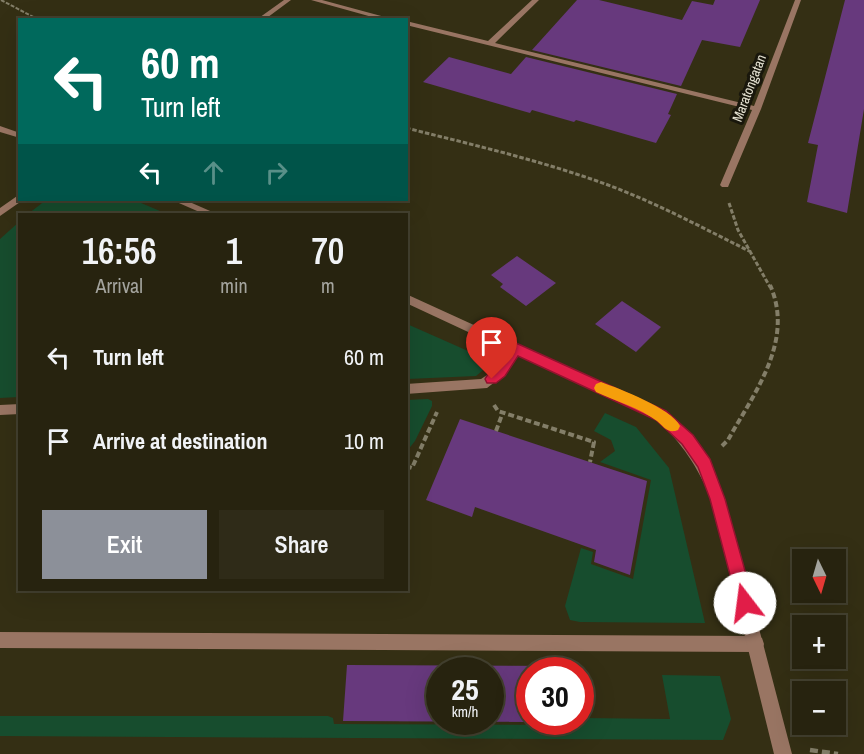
<!DOCTYPE html>
<html lang="en">
<head>
<meta charset="utf-8">
<style>
  body { margin:0; font-family:"Archivo Narrow",sans-serif; background:#2f2b18; color:#f1f3f6; height:100vh; display:flex; flex-direction:column; font-size:22px; white-space:nowrap }
  * { box-sizing:border-box; margin:0 }
  p { font-size:20px; color:#a4a49e }
  .icon { flex:none; width:33px; height:33px; fill:none; stroke:currentColor; stroke-width:2; stroke-linecap:round; stroke-linejoin:round }
  .map { position:relative; flex:1; overflow:hidden }
  .panel { position:absolute; left:18px; top:213px; width:390px; height:378px; display:flex; flex-direction:column; background:#27230f; border-radius:0px; box-shadow:0 6px 24px #0002,0 0 0 2px #43402f }
  .panel>* { flex:none }
  .top-card { position:absolute; left:18px; top:18px; width:390px; height:183px; border-radius:0px; box-shadow:0 6px 24px #0002,0 0 0 2px #43402f; background:#00695c; color:#fff; overflow:hidden }
  .needle { width:39px; rotate:175deg }
  .buttons { position:absolute; left:792px; top:549px; display:grid; gap:12px }
  .buttons a { display:grid; place-items:center; width:54px; height:54px; border-radius:0px; background:#27230f; box-shadow:0 6px 24px #0002,0 0 0 2px #43402f; font-size:30px }
  .speed { position:absolute; left:426px; top:657px; display:flex; gap:12px; font-size:30px; font-weight:700; text-align:center }
  .speed>* { display:grid; place-content:center; width:78px; height:78px; border-radius:50%; background:#27230f; box-shadow:0 6px 24px #0002,0 0 0 2px #43402f; line-height:1 }
  .speed small { font-size:15px; font-weight:400 }
  .speed .limit { border:9px solid #d22; background:#fff; color:#111 }
  .pin { position:absolute; display:grid; place-items:center; width:51px; height:51px; color:#fff; margin:-62px -26px; border-radius:50% 50% 50% 0; rotate:-45deg; box-shadow:0 0 6px #0007 }
  .pin .icon { rotate:45deg }
  .me { position:absolute; width:66px; margin:-33px; rotate:345deg; stroke-linejoin:round; filter:drop-shadow(0 0 4px #0008) }
  .turn { display:flex; align-items:center; gap:21px; height:126px; padding:0 24px; font-size:27px }
  .turn .icon { width:78px; height:78px; stroke-width:2.5 }
  .turn b { display:block; font-size:42px; line-height:51px }
  .lanes { display:flex; align-items:center; height:57px; padding:0 24px; background:#0003; justify-content:center; gap:30px; direction:ltr }
  .lanes .off { opacity:.35 }
  .eta { display:flex; justify-content:space-evenly; align-items:center; height:102px; text-align:center }
  .eta b { font-size:36px; font-weight:600; line-height:42px }
  .action { display:flex; gap:12px; margin-top:auto; padding:12px 24px }
  .action a { flex:1; height:69px; border-radius:0px; background:#8c9099; color:#fff; font-size:24px; font-weight:600; line-height:69px; text-align:center }
  .action a+a { background:#2f2b18; color:#f1f3f6 }
  ul { padding:0; list-style:none }
  li { display:flex; align-items:center; gap:18px; height:84px; padding:0 24px }
  li div { flex:1 }
  li b { display:block; font-size:22px }
  li em { font-style:normal }
  .map>svg:first-child { display:block }
  .green { fill:#174d2e }
  .building { fill:#67397d; fill-rule:evenodd }
  .lines { fill:none; stroke-linecap:round; stroke-linejoin:round }
  .path-far3 { stroke:#837e68; stroke-width:2; stroke-dasharray:4 1.5; stroke-linecap:butt }
  .path-far2 { stroke:#837e68; stroke-width:3; stroke-dasharray:4.5 2; stroke-linecap:butt }
  .path-far1 { stroke:#837e68; stroke-width:4; stroke-dasharray:6 3; stroke-linecap:butt }
  .path { stroke:#837e68; stroke-width:4.5; stroke-dasharray:8 4; stroke-linecap:butt }
  .service { fill:#997563; fill-rule:evenodd }
  .minor { fill:#997563; fill-rule:evenodd }
  .route { fill:#e11d48; stroke:#92132f; stroke-width:1.5 }
  .slow { fill:#f59e0b }
  .labels { text-anchor:middle; dominant-baseline:central; stroke-width:6; stroke-linejoin:round; paint-order:stroke }
  .far-street-label { font-size:14px; fill:#e4e1d1; stroke:#19170c }
</style>
</head>
<body>
<div class="map">
<svg width="864" height="754" viewBox="0 0 864 754">
  <rect width="100%" height="100%" fill="#342f14"/>
  <path class="green" d="M46,200H134L167,214H28Z
    M19,222V397L0,398V239Z
    M407,324L493,362L476,376L407,379Z
    M428,399L432,401V406L415,441L407,451V400Z
    M605,413L636,427L669,468L705,623L580,622L570,620L565,606L581,548L593,552L591,564L633,579L651,480L600,462L615,451L611,440L594,431Z
    M662,675L720,676L731,719L723,740L0,736V716H328L333,718L334,724L574,725L577,722H580L581,718L670,719Z"/>
  <path class="building" d="M577,0H599L682,20L692,1L713,5L715,0H760L740,47L702,40L681,86L532,50Z
    M845,0H864V109L847,213L807,202L818,145L808,143Z
    M449,57L511,74L526,57L677,94L668,114L671,115L656,143L576,120L574,122L532,110L530,113L423,82Z
    M517,256L556,283L526,306L500,287L503,284L491,275Z
    M622,301L661,327L636,352L595,324Z
    M460,419L647,481L630,575L594,562L596,550L475,507L472,517L426,500Z
    M347,665L567,666L568,670H530V722H574L343,721ZM440,670H490V722H440Z"/>
  <g class="lines">
    <path class="path-far3" d="M1,0L39,20"/>
    <path class="path-far2" d="M406,128C470,144 534,159 597,181C649,199 701,227 751,252
      M729,203L738,230L770,287"/>
    <path class="path-far1" d="M494,405L498,411L594,442L590,462
      M496,431L503,412
      M722,446L728,440C754,393 795,341 770,285
      M406,466L412,468L437,412"/>
    <path class="path" d="M810,750L838,754"/>
    <path class="service" d="M516,344L520,346L522,349L520,352L504,375L487,388L406,394V384L481,379L496,369L512,346Z
      M20,404V414L0,415V405Z
      M0,632L756,636L762,638L764,644L762,650L756,652L0,648Z"/>
    <path class="minor" d="M284,0H291L264,20H256Z
      M311,0H322L396,20H383Z
      M532,0H539L495,43L754,106L795,0H801L761,109L728,187H722L720,185L752,110L406,25V21L488,41Z
      M0,126L20,133V138L0,132Z
      M20,194V200H23L0,216V208Z
      M172,200H185L217,214H204Z
      M406,294L665,412L686,431L700,448L712,468L725,499L792,754H774L711,499C698,467 682,443 657,420L406,303Z"/>
  </g>
  <path class="route" d="M516,343L666,411L693,435L710,459L725,499L754,603L751,609L745,611L739,609L710,499L698,467L682,444L656,420L518,356L505,376L496,383H487L485,379C488,373 511,345 516,343Z"/>
  <path class="slow" d="M601,382C620,389 671,408 680,426L678,430C668,434 664,427 657,421C640,408 615,401 596,392L594,388L596,384Z"/>
  <g class="labels">
    <g class="far-street-label">
      <text transform="translate(749 88) rotate(-69)">Maratongatan</text>
    </g>
  </g>
</svg>
<div class="buttons">
<a><svg class="needle" viewBox="-14 -14 28 28"><path d="M0-13l5 13h-10z" fill="#e53935"/><path d="M0 13l5-13h-10z" fill="#a4a49e"/></svg></a>
<a>+</a>
<a>−</a>
</div>
<div class="speed"><div>25<small>km/h</small></div><div class="limit">30</div></div>
<div class="pin" style="left:492px;top:379px;background:#d93025"><svg class="icon" aria-label="arrive" viewBox="0 0 24 24"><path d="M6 21V4h12l-3 4 3 4H6"/></svg></div>
<svg class="me" style="left:745px;top:603px" viewBox="-20 -20 40 40"><circle r="19" fill="#fff"/><path d="M0-13L10 11 0 6-10 11z" fill="#e11d48"/></svg>
<div class="top-card">
<div class="turn"><svg class="icon" aria-label="left" viewBox="0 0 24 24"><path d="M17 20v-9H6M10 6l-5 5 5 5"/></svg><div><b>60 m</b>Turn left</div></div>
<div class="lanes"><svg class="icon" aria-label="left" viewBox="0 0 24 24"><path d="M17 20v-9H6M10 6l-5 5 5 5"/></svg><svg class="icon off" aria-label="ahead" viewBox="0 0 24 24"><path d="M12 20V5M6 11l6-6 6 6"/></svg><svg class="icon off" aria-label="right" viewBox="0 0 24 24"><path d="M7 20v-9h11M14 6l5 5-5 5"/></svg></div>
</div>
<section class="panel">
<div class="eta">
<div><b>16:56</b><p>Arrival</p></div>
<div><b>1</b><p>min</p></div>
<div><b>70</b><p>m</p></div>
</div>
<ul>
<li><svg class="icon" aria-label="left" viewBox="0 0 24 24"><path d="M17 20v-9H6M10 6l-5 5 5 5"/></svg><div><b>Turn left</b></div><em>60 m</em></li>
<li><svg class="icon" aria-label="arrive" viewBox="0 0 24 24"><path d="M6 21V4h12l-3 4 3 4H6"/></svg><div><b>Arrive at destination</b></div><em>10 m</em></li>
</ul>
<div class="action"><a>Exit</a><a>Share</a></div>
</section>
</div>
</body>
</html>
